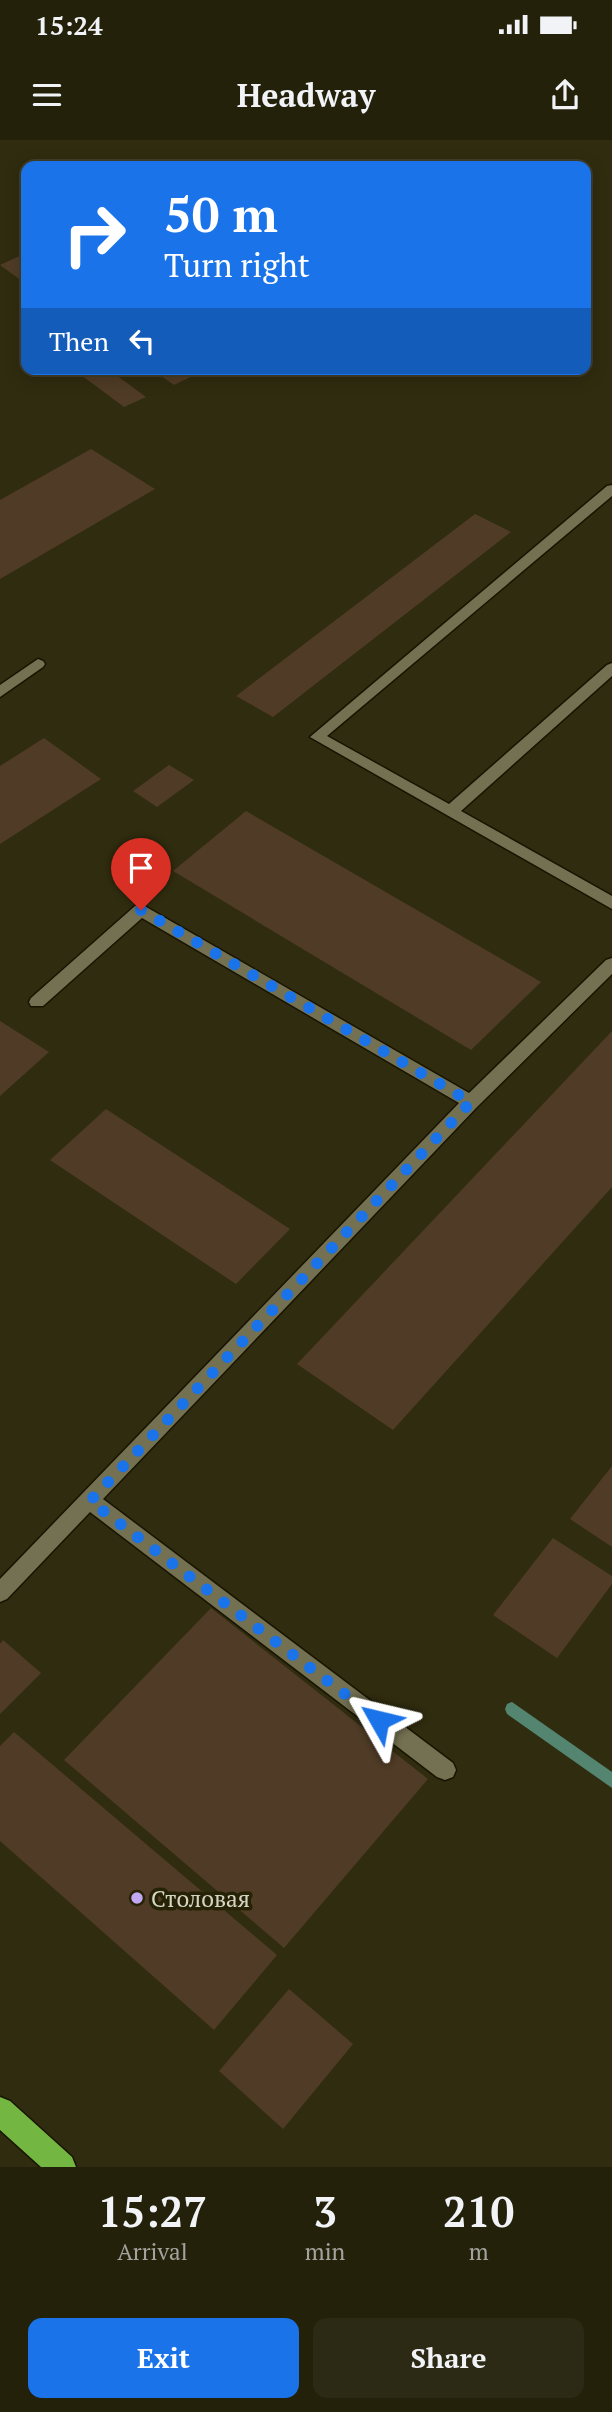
<!DOCTYPE html>
<html lang="en">
<head>
<meta charset="utf-8">
<style>
  body { margin:0; font-family:"PT Serif",serif; background:#2c2914; color:#f1f3f6; height:100vh; display:flex; flex-direction:column; font-size:26px; white-space:nowrap }
  * { box-sizing:border-box; margin:0 }
  p { font-size:23px; color:#a3a39d }
  .icon { flex:none; width:38px; height:38px; fill:none; stroke:currentColor; stroke-width:2; stroke-linecap:round; stroke-linejoin:round }
  .map { position:relative; height:2027px; overflow:hidden }
  .details { display:flex; flex-direction:column; background:#24210b; flex:1 }
  .details>* { flex:none }
  .guide { position:absolute; left:21px; top:21px; width:570px; height:214px; border-radius:14px; box-shadow:0 4px 18px #0003,0 0 0 2px #413e2c; background:#1a73e8; color:#fff; overflow:hidden }
  .pin { position:absolute; display:grid; place-items:center; width:60px; height:60px; color:#fff; margin:-72px -30px; border-radius:50% 50% 50% 0; rotate:-45deg; box-shadow:0 0 7px #0007 }
  .pin .icon { rotate:45deg }
  .me { position:absolute; width:77px; margin:-38px; rotate:307deg; stroke-linejoin:round; filter:drop-shadow(0 0 5px #0008) }
  .turn { display:flex; align-items:center; gap:24px; height:147px; padding:0 28px; font-size:32px }
  .turn .icon { width:91px; height:91px; stroke-width:2.5 }
  .turn b { display:block; font-size:49px; line-height:60px }
  .then { display:flex; align-items:center; height:66px; padding:0 28px; background:#0003; gap:14px; font-size:26px }
  .eta { display:flex; justify-content:space-evenly; align-items:center; height:119px; text-align:center }
  .eta b { font-size:42px; font-weight:700; line-height:49px }
  .cta { display:flex; gap:14px; margin-top:auto; padding:14px 28px }
  .cta a { flex:1; height:80px; border-radius:14px; background:#1a73e8; color:#fff; font-size:28px; font-weight:700; line-height:80px; text-align:center }
  .cta a+a { background:#2c2914; color:#f1f3f6 }
  .status { display:flex; justify-content:space-between; align-items:center; height:49px; padding:0 35px; background:#24210b; direction:ltr }
  .status svg { height:19px; fill:currentColor }
  header { display:flex; justify-content:space-between; align-items:center; height:91px; padding:0 28px; background:#24210b; font-size:32px; font-weight:700 }
  .map>svg:first-child { display:block }
  .lines { fill:none; stroke-linecap:round; stroke-linejoin:round }
  .stream { fill:#548571; fill-rule:evenodd }
  .building { fill:#503c26 }
  .lane-casing { stroke:#181400; stroke-width:3 }
  .highway-casing { stroke:#181400; stroke-width:3 }
  .lane { fill:#747152; fill-rule:evenodd }
  .highway { fill:#74b642; fill-rule:evenodd }
  .route { stroke:#1a73e8; stroke-width:12; stroke-dasharray:0 21.6 }
  .poi-dot { fill:#c2a7f2; stroke:#262205; stroke-width:2.5 }
  .labels { text-anchor:middle; dominant-baseline:central; stroke-width:7; stroke-linejoin:round; paint-order:stroke }
  .near-poi-label { font-size:23px; fill:#d6d5c4; stroke:#262205; text-anchor:start }
</style>
</head>
<body>
<div class="status"><b>15:24</b><svg viewBox="0 0 49 12"><path d="M0 12V9h3v3zM5 12V6h3v6zM10 12V3h3v9zM15 12V0h3v12zM26 1h20v11H26zM47 4h2v5h-2z"/></svg></div>
<header><svg class="icon" aria-label="menu" viewBox="0 0 24 24"><path d="M4 6h16M4 12h16M4 18h16"/></svg>Headway<svg class="icon" aria-label="share" viewBox="0 0 24 24"><path d="M12 15V3M7 8l5-5 5 5M5 13v7h14v-7"/></svg></header>
<div class="map">
<svg width="612" height="2027" viewBox="0 0 612 2027">
  <rect width="100%" height="100%" fill="#302c0f"/>
  <g class="lines">
    <path class="stream" d="M512,1562L612,1632V1648L507,1574L505,1569L507,1564Z"/>
  </g>
  <path class="building" d="M26,113V144L0,125Z
    M73,229H108L146,257L124,267Z
    M151,229H207L174,245Z
    M91,309L155,349L0,439V360Z
    M475,374L511,392L273,577L236,556Z
    M44,598L101,639L0,704V626Z
    M169,625L194,640L157,667L133,651Z
    M246,671L541,842L471,910L173,731Z
    M0,881L49,912L0,956Z
    M612,891V1047L393,1290L297,1224Z
    M106,969L290,1089L236,1144L50,1020Z
    M612,1326V1407L570,1379Z
    M553,1398L612,1436V1444L557,1518L493,1475Z
    M211,1468L428,1639L284,1808L64,1620Z
    M3,1500L41,1533L0,1574V1504Z
    M14,1592L277,1815L214,1890L0,1701V1606Z
    M289,1849L353,1904L283,1989L219,1931Z"/>
  <g class="lines">
    <g class="lane-casing">
      <path id="lane" d="M612,345V356L327,596L449,664L607,525L612,523V536L461,671L612,756V769L310,597L607,346Z
        M38,519L43,521L45,524L43,527L0,557V545Z
        M141,764L469,953L606,820L612,818V834L477,967L103,1359L453,1623L456,1630L453,1637L445,1640L437,1637L90,1372L7,1459L0,1462V1439L459,963L142,778L43,866H31L29,862L31,858L135,766Z"/>
    </g>
    <g class="highway-casing">
      <path id="highway" d="M0,1957L10,1961L72,2017L76,2027H41L0,1990Z"/>
    </g>
    <use href="#lane" class="lane"/>
    <use href="#highway" class="highway"/>
  </g>
  <g class="lines">
    <path class="route" d="M141,770L471,962L90,1361L379,1580"/>
  </g>
  <circle class="poi-dot" cx="137" cy="1758" r="7"/>
  <g class="labels">
    <g class="near-poi-label">
      <text x="151" y="1758">Столовая</text>
    </g>
  </g>
</svg>
<div class="pin" style="left:141px;top:770px;background:#d93025"><svg class="icon" aria-label="arrive" viewBox="0 0 24 24"><path d="M6 21V4h12l-3 4 3 4H6"/></svg></div>
<svg class="me" style="left:379px;top:1580px" viewBox="-20 -20 40 40"><path d="M0-17L14 15 0 8-14 15z" fill="#1a73e8" stroke="#fff" stroke-width="4"/></svg>
<div class="guide">
<div class="turn"><svg class="icon" aria-label="right" viewBox="0 0 24 24"><path d="M7 20v-9h11M14 6l5 5-5 5"/></svg><div><b>50 m</b>Turn right</div></div>
<div class="then">Then<svg class="icon" aria-label="left" viewBox="0 0 24 24"><path d="M17 20v-9H6M10 6l-5 5 5 5"/></svg></div>
</div>
</div>
<section class="details">
<div class="eta">
<div><b>15:27</b><p>Arrival</p></div>
<div><b>3</b><p>min</p></div>
<div><b>210</b><p>m</p></div>
</div>
<div class="cta"><a>Exit</a><a>Share</a></div>
</section>
</body>
</html>
